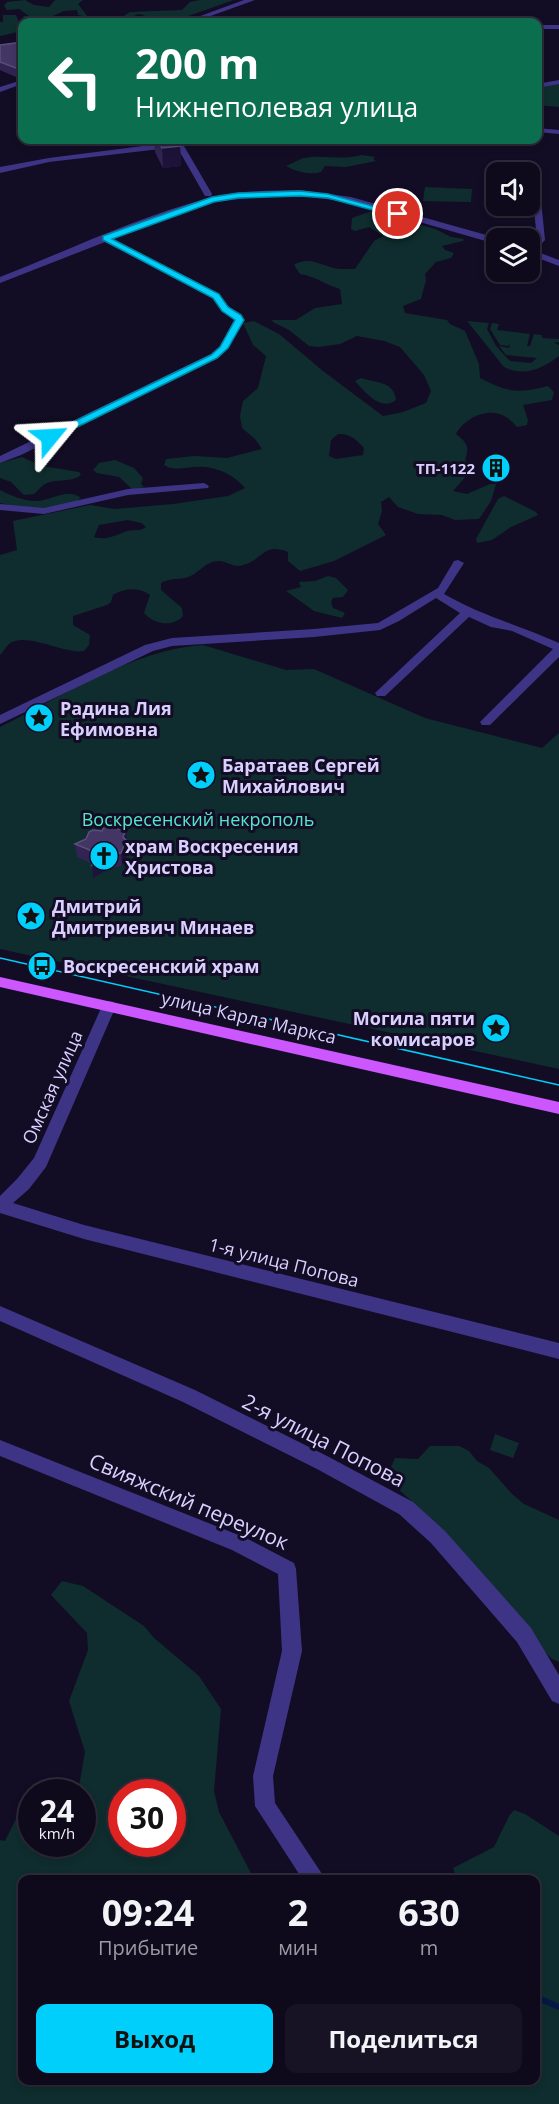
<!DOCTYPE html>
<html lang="ru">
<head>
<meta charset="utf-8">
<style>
  body { margin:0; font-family:"Open Sans",sans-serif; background:#171324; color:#f1f3f6; height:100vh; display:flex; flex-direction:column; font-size:22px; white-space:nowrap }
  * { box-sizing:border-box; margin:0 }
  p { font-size:20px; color:#9b9aa3 }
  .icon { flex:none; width:33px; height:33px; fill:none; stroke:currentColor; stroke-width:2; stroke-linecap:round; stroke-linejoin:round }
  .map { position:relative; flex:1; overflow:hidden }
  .details { position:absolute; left:18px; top:1875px; width:522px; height:210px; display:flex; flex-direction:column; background:#0e0a1b; border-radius:12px; box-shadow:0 3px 9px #0003,0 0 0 2px #2e2b3a }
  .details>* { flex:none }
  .top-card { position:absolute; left:18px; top:18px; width:524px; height:126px; border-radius:12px; box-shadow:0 3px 9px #0003,0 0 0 2px #2e2b3a; background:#0b6e4f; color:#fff; overflow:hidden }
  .fabs { position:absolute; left:486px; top:162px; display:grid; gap:12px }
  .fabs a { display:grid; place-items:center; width:54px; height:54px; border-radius:12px; background:#0e0a1b; box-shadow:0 3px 9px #0003,0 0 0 2px #2e2b3a; font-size:30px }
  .speed { position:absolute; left:18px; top:1779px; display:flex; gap:12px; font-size:30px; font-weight:700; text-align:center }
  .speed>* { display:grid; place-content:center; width:78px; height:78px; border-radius:50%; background:#0e0a1b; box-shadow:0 3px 9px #0003,0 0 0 2px #2e2b3a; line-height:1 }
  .speed small { font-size:15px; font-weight:400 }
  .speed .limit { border:9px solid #d22; background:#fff; color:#111 }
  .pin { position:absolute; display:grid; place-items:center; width:51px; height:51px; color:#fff; margin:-26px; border:3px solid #fff; border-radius:50%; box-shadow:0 2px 6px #0007 }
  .me { position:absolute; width:66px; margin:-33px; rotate:63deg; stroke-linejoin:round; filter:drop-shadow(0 0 4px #0008) }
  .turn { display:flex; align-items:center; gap:21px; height:126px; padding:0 18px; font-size:27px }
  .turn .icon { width:78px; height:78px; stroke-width:2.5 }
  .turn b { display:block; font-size:42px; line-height:51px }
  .eta { display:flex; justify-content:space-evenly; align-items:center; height:102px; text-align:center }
  .eta b { font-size:36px; font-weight:700; line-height:42px }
  .action { display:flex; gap:12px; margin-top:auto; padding:12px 18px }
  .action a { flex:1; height:69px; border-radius:12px; background:#00cffb; color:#111; font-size:24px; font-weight:700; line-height:69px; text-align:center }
  .action a+a { background:#171324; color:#f1f3f6 }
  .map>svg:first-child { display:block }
  .green { fill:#0f2d2e; fill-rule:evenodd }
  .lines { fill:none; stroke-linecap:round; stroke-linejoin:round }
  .stream { stroke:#061843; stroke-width:6 }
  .minor { fill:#3e3486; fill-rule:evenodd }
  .major { fill:#cd57ff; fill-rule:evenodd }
  .tram { stroke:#00cffb; stroke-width:1.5 }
  .wall { fill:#312453 }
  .shaded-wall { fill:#1d1338 }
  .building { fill:#433665; stroke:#5a4e7e; stroke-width:1.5 }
  .route { fill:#00cffb; stroke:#0087a3; stroke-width:1.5 }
  .labels { text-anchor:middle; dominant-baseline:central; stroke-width:6; stroke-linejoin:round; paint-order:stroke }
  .far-poi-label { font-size:15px; font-weight:bold; fill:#d9d0ff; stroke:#120d24; text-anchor:end }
  .poi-label { font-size:18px; font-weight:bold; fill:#d9d0ff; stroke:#120d24; text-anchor:start }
  .park-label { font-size:18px; fill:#54e7cd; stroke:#120d24 }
  .street-label { font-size:18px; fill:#d9d0ff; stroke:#120d24 }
  .near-street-label { font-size:21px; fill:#d9d0ff; stroke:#120d24 }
</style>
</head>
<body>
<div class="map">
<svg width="559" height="2104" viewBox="0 0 559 2104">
  <rect width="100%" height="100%" fill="#120d24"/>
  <path class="green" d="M25,0L34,5L49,7L55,0H83L78,4L88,17L78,15L77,10L64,11L44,20L55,22H22V31L0,36V22H3V15H16L19,22L25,20L23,16H29L19,9L7,10L4,6L7,2Z
    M200,0H234L174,21H162L139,14L128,18L122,17L130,12L182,10L190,2Z
    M559,83V107L537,105V88Z
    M361,155L375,157L373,159L376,161L346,167L325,166L321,172C310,175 296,172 286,166C292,164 299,159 304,158C323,154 342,161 361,155Z
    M425,187L472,189L471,202L423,201Z
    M372,211L435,229L451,237L464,239L463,241L442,246L445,250L454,253L451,258L436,262L425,274L426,280L421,299L403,306L405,313L447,320L450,324L465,331L479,364L480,378C507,392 518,394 548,386L554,392L552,400L523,405L528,420L527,425L517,427C514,424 510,419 506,417C489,406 464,418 456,434C467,443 470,446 465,460L473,468L453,491L467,494L490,484H496L491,501L479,519L455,520L442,515L418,514L398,507L389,497L381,502L382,511L378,524L386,535L334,561L300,571L288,561V552C263,542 263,560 243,565C233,568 229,562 220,561C206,560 200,573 188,577C179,580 168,578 161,583V590L182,608L183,616C173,628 153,624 144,613L150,595C138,587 125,588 113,595L111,602L107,605L73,616V625L90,635L89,645L84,651C65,655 26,631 9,644C6,647 3,652 0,655V555L17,550L13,521L90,505L115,509L173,504L228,496L245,488C232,473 214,465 193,467C182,468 173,471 164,465L166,459L194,456L227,458L262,449L255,439L242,428L240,416L243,401L258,388L266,356L253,345L243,323L254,321L279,334L323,371L383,416L403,412L426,403L431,391L424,375L400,347L384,341L357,336L340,344L318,347L309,346L289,330L273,322L272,320H296L315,308L342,304L340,289C326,285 315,276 300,274L294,265C309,255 323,267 339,269C344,269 350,269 355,269L374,241L383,236L369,227L355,231L351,229L352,218ZM338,434C350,433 357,440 364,448L363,455L336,459L329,456L331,440ZM128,520L141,523L146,527C140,532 134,529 127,531C116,535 106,541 94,537L99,525Z
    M467,321L489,323L487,329L496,346L510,361L531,363L537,358L506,355L499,346L509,348L510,344L508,346L500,345L490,329L492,323L499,324L497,330L530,334L527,346H530L534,334L542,335V338L559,339V342L554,343L559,345V356C542,369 524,377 504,367Z
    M361,378C376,383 394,381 396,400C381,412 365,392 355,381Z
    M22,457L42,466L79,472L81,475C71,483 57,478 45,484C41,486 38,491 34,494L24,495L11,482L0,478V463Z
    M115,460L134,468L143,478L141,484L144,487L133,490L119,477L97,473L93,470L99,463Z
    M0,490C11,496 24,501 36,501C52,501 67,487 81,498C62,514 23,509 0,503Z
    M504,496L536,512L538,515L511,527L492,540L477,543L476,539L498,499Z
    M328,576L336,578L348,590L343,597L333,598L331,602L333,608L345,613L342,618L314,611L286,591L301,587L299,582L315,581Z
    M203,645L286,670L314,669L425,718L542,748L559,733V1069L0,949V727C61,697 135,649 203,645Z
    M495,1434L519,1443L513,1458L490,1450Z
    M430,1446H459L469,1451L477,1461L489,1468L512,1494L524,1504L559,1520V1662L552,1659L528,1635L444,1531L396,1487L389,1472L395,1458L418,1459Z
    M62,1581L83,1586L144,1626L154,1638L199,1676L221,1709L214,1791L219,1812L254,1879L22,1880V2080H536V1880L457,1879L453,1868L494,1847L509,1816L514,1810L525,1814L559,1836V2104H0V1840L5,1841L18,1815L31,1814L32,1844H82V1792H78L85,1752L69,1701L88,1650L87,1633L51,1595ZM122,1792H172V1844H122Z"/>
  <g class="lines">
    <path class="stream" d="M536,1997L559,2007"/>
    <path class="minor" d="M244,0H255L194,22H184Z
      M537,25H559V29H537Z
      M22,80V84L0,92V87Z
      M559,80V84L537,88V84Z
      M537,128L559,130V134L537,132Z
      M173,140H214L184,146L212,194L211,196H205L177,147L49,162L0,173V167L49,158L174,142Z
      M534,168L538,171L545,240L535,251L559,260V266L530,255V246L537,239L530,171Z
      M300,190L351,197L497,238L496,244L350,202L300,196L259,197L213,202L113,239L219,294L229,307L241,314L244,320L227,350L217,358L21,455L0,463V456L211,354L220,346L234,320L223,311L213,298L105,242L0,283V277C69,250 137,217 209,198C238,190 270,191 300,190Z
      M204,483L209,486L208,488L128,495L44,514L0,510V504L44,508L128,489Z
      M458,560L464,563L444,594C482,616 519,625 559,643V657L490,725H482L480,722L553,649L512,631L491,627L469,617L385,696H377L375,693L460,613L436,598L399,621L380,630L314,637L172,646L153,651L0,724V715L145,645L172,638L314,629L378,623L438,588L454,561Z
      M109,1001L114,1002L116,1006L46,1167L29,1189L13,1203L84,1225L559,1343V1359L84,1239L0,1213V1196L17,1179L34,1158L102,1006L104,1002Z
      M0,1306L195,1390L329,1457L413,1502L445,1531L531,1628L559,1675V1704L552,1701L517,1642L431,1543L399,1514L317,1469L183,1402L0,1321Z
      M0,1440L246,1538L294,1563L296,1569L302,1651L273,1776L275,1803L326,1880H303L255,1806L253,1776L282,1651L278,1574L232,1550L0,1456Z"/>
    <path class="major" d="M0,977L559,1102V1114L0,987Z"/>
    <path class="tram" d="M0,958L559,1085"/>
  </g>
  <path class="wall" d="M22,42V75L16,77L0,70V45Z
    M154,140H177L180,146L181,166L163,168L155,152Z
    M121,829L126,830L128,854L122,866L111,868L93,878L92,864L77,857L75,844L102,831Z"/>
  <path class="shaded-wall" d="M22,66V75L16,77V68Z
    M180,146L181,166L163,168L162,148Z
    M126,830L128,854L122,866L121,853L123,837Z
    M109,854L111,868L93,878L92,865Z"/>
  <path class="building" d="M22,42V66L16,68L0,62V45Z
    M158,140H177L180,146L162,148Z
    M107,821L121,823L118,829L126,830L123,837L126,840L121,853L109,854L92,865L97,853L75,844L86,839L89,832L93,830L102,831Z"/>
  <path class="route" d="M300,191L328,194L402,214L398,217L328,198L300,196L238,198L214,202L112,239L219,294L228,307L241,315L244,320L228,348L217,358L53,439H46V435L211,355L220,347L235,320L222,311L213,298L103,240V236L212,197L238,193Z"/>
  <defs>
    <g id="building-disc" transform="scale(1.5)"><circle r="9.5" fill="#00cffb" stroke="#120d24"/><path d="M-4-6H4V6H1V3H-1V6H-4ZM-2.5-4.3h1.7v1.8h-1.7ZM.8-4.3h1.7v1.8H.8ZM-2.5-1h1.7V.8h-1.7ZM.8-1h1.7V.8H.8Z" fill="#111"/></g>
    <g id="sight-disc" transform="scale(1.5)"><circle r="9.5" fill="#00cffb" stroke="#120d24"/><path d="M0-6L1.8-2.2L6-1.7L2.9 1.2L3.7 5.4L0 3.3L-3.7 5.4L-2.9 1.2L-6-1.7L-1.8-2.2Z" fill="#111"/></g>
    <g id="church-disc" transform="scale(1.5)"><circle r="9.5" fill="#00cffb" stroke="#120d24"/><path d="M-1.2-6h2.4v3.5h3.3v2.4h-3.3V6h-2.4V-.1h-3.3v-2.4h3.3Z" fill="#111"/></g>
    <g id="bus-disc" transform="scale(1.5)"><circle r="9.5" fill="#00cffb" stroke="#120d24"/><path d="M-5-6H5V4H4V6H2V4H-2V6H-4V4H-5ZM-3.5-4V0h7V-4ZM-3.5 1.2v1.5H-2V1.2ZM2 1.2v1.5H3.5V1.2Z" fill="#111"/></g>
  </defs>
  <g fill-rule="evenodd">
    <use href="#building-disc" x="496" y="468"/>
    <use href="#sight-disc" x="39" y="718"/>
    <use href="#sight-disc" x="201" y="775"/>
    <use href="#church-disc" x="104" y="856"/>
    <use href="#sight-disc" x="31" y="916"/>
    <use href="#bus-disc" x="42" y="966"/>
    <use href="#sight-disc" x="496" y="1028"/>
  </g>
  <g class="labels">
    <g class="far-poi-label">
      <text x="475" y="468">ТП-1122</text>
    </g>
    <g class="poi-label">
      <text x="60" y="708">Радина Лия<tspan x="60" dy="21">Ефимовна</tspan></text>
      <text x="222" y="765">Баратаев Сергей<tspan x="222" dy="21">Михайлович</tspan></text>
      <text x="125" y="846">храм Воскресения<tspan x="125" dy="21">Христова</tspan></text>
      <text x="52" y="906">Дмитрий<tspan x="52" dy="21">Дмитриевич Минаев</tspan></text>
      <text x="63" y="966">Воскресенский храм</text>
      <text x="475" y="1018" text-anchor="end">Могила пяти<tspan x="475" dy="21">комисаров</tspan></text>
    </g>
    <g class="park-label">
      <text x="198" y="819">Воскресенский некрополь</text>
    </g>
    <g class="street-label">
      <text transform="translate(249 1017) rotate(13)">улица Карла Маркса</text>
      <text transform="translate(52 1087) rotate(-66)">Омская улица</text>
      <text transform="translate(284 1262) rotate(14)">1-я улица Попова</text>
    </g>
    <g class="near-street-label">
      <text transform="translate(324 1440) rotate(27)">2-я улица Попова</text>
      <text transform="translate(189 1501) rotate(23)">Свияжский переулок</text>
    </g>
  </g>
</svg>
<div class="fabs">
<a><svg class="icon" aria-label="sound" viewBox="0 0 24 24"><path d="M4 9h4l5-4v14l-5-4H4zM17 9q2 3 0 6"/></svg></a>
<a><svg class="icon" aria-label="layers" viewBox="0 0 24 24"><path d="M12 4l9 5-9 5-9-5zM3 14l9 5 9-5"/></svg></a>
</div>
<div class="speed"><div>24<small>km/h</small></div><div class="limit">30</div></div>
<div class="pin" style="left:398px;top:214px;background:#d93025"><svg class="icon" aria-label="arrive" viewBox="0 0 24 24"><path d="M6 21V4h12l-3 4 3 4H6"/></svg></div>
<svg class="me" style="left:50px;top:437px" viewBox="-20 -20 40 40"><path d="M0-17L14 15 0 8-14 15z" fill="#00cffb" stroke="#fff" stroke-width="4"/></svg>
<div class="top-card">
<div class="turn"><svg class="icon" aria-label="left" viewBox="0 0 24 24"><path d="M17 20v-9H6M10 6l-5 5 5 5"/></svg><div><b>200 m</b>Нижнеполевая улица</div></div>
</div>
<section class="details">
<div class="eta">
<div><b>09:24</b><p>Прибытие</p></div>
<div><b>2</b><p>мин</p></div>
<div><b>630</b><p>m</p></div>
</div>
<div class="action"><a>Выход</a><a>Поделиться</a></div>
</section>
</div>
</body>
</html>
